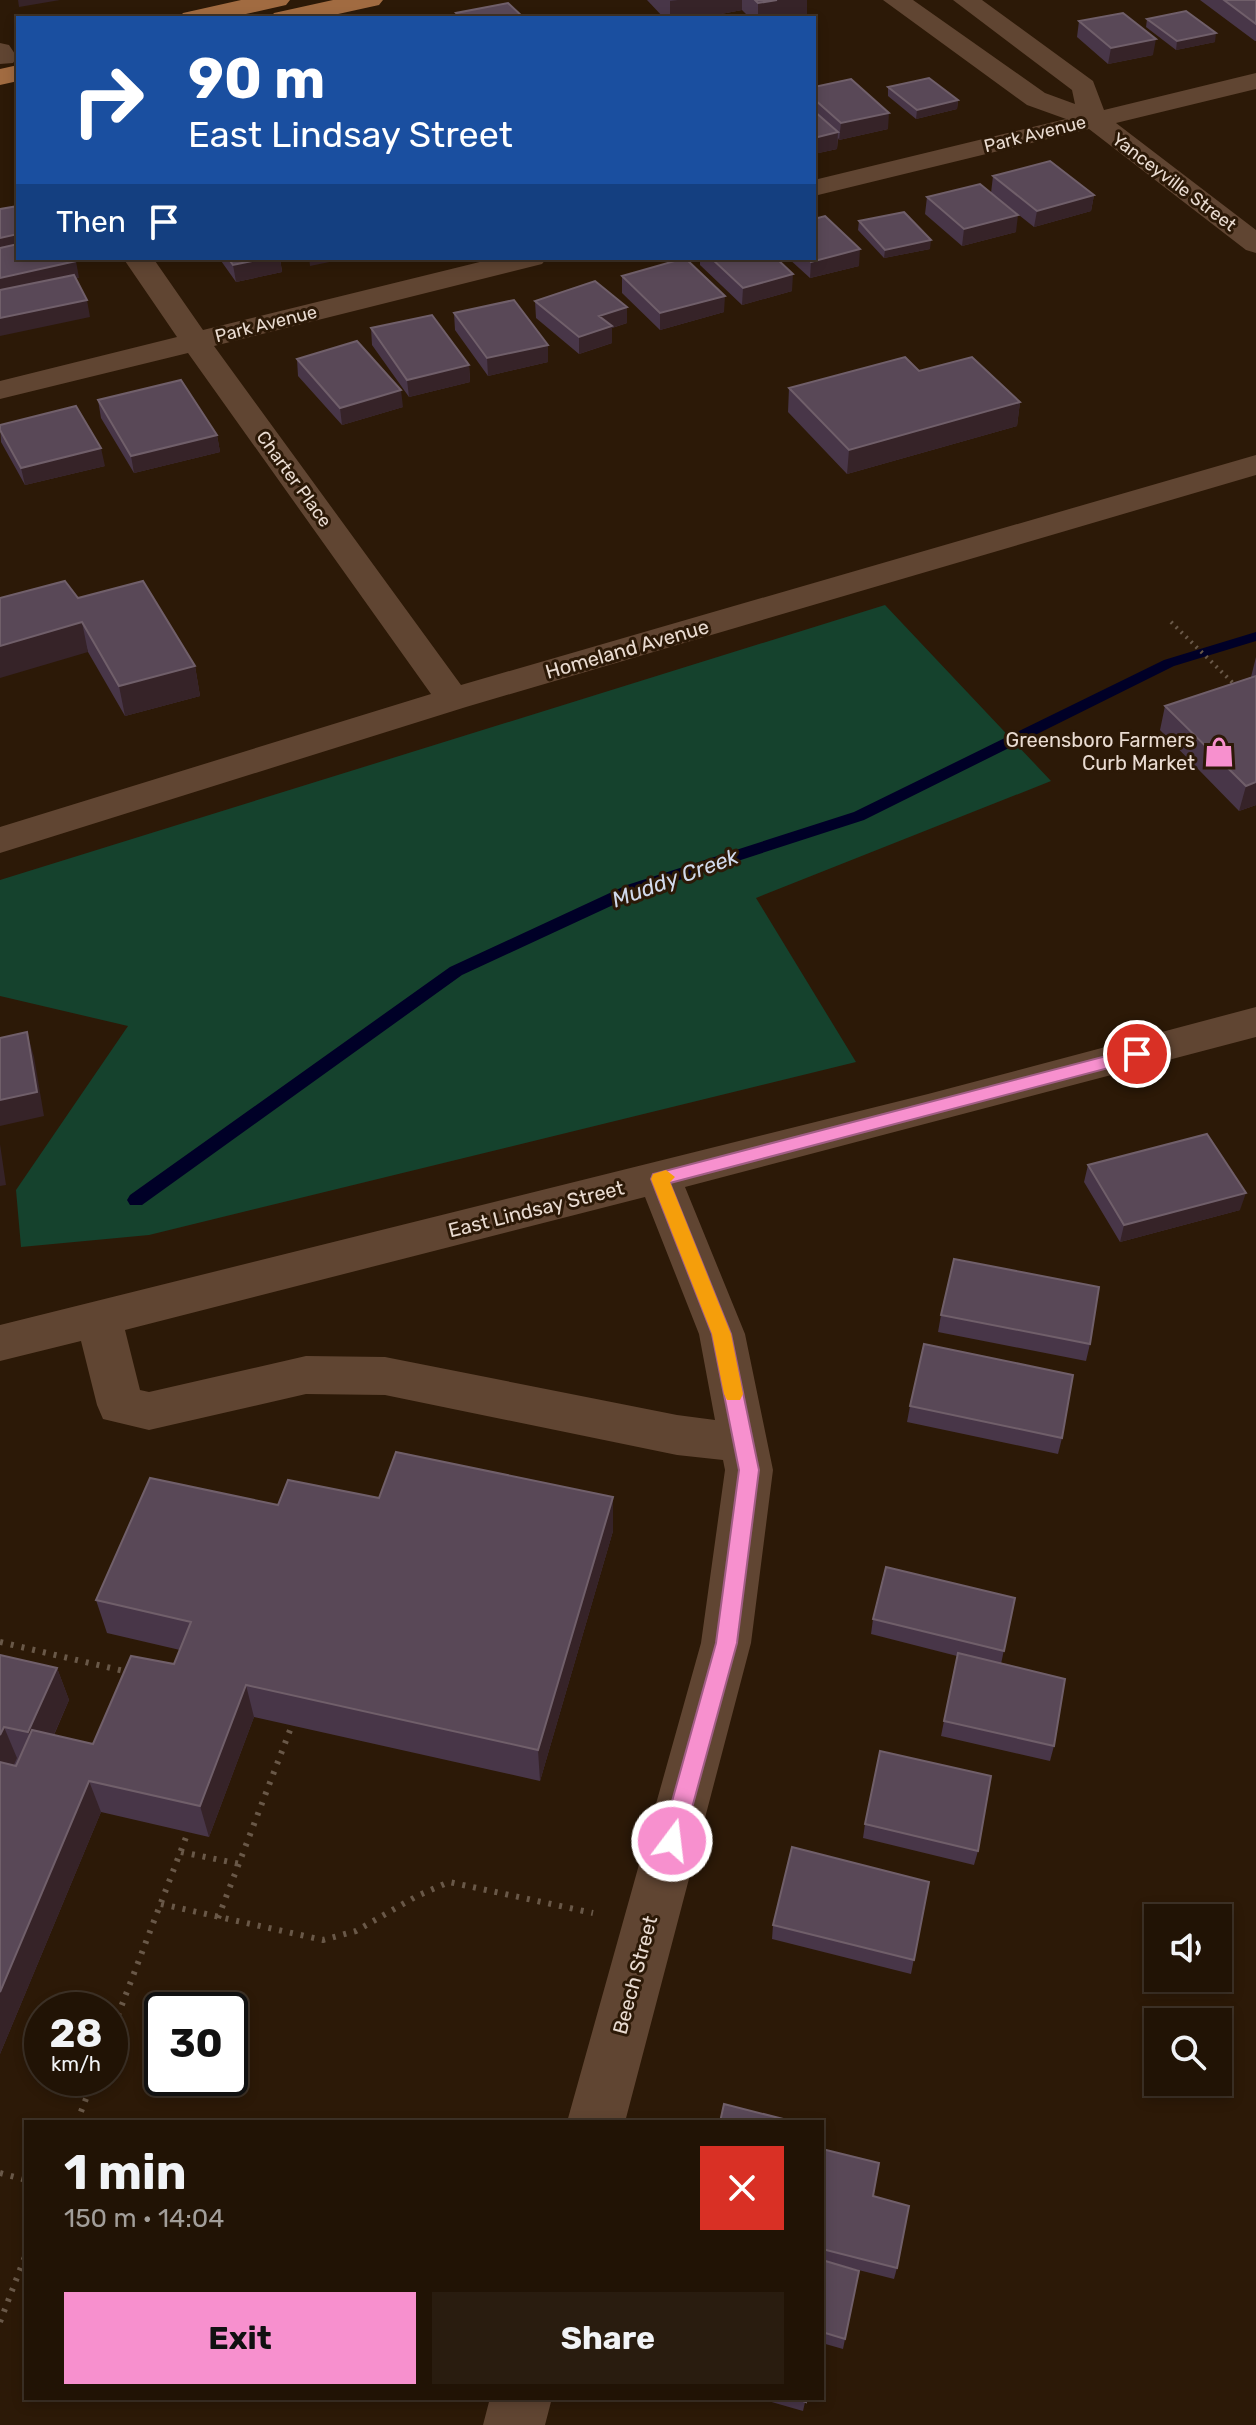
<!DOCTYPE html>
<html lang="en">
<head>
<meta charset="utf-8">
<style>
  body { margin:0; font-family:Rubik,sans-serif; background:#291c0f; color:#f1f3f6; height:100vh; display:flex; flex-direction:column; font-size:30px; white-space:nowrap }
  * { box-sizing:border-box; margin:0 }
  p { font-size:26px; color:#a29e9a }
  .icon { flex:none; width:44px; height:44px; fill:none; stroke:currentColor; stroke-width:2; stroke-linecap:round; stroke-linejoin:round }
  .map { position:relative; flex:1; overflow:hidden }
  .panel { position:absolute; left:24px; top:2120px; width:800px; height:280px; display:flex; flex-direction:column; background:#211305; border-radius:0px; box-shadow:0 4px 12px #0003,0 0 0 2px #3e3227 }
  .panel>* { flex:none }
  .guide { position:absolute; left:16px; top:16px; width:800px; height:244px; border-radius:0px; box-shadow:0 4px 12px #0003,0 0 0 2px #3e3227; background:#1a4fa0; color:#fff; overflow:hidden }
  .fabs { position:absolute; left:1144px; top:1904px; display:grid; gap:16px }
  .fabs a { display:grid; place-items:center; width:88px; height:88px; border-radius:0px; background:#211305; box-shadow:0 4px 12px #0003,0 0 0 2px #3e3227; font-size:40px }
  .speed { position:absolute; left:24px; top:1992px; display:flex; gap:16px; font-size:40px; font-weight:700; text-align:center }
  .speed>* { display:grid; place-content:center; width:104px; height:104px; border-radius:50%; background:#211305; box-shadow:0 4px 12px #0003,0 0 0 2px #3e3227; line-height:1 }
  .speed small { font-size:20px; font-weight:400 }
  .speed .limit { border:4px solid #111; border-radius:12px; background:#fff; color:#111 }
  .pin { position:absolute; display:grid; place-items:center; width:68px; height:68px; color:#fff; margin:-34px; border:4px solid #fff; border-radius:50%; box-shadow:0 2px 8px #0007 }
  .me { position:absolute; width:88px; margin:-44px; rotate:15deg; stroke-linejoin:round; filter:drop-shadow(0 0 6px #0008) }
  .turn { display:flex; align-items:center; gap:28px; height:168px; padding:0 40px; font-size:36px }
  .turn .icon { width:104px; height:104px; stroke-width:2.5 }
  .turn b { display:block; font-size:56px; line-height:68px }
  .then { display:flex; align-items:center; height:76px; padding:0 40px; background:#0003; gap:16px; font-size:30px }
  .round { display:grid; place-items:center; flex:none; width:84px; height:84px; border-radius:0px; background:#291c0f }
  .overview { display:flex; align-items:center; justify-content:space-between; height:136px; padding:0 40px }
  h1 { font-size:48px; font-weight:700; line-height:60px }
  .primary-button { display:flex; gap:16px; margin-top:auto; padding:16px 40px }
  .primary-button a { flex:1; height:92px; border-radius:0px; background:#f790ce; color:#111; font-size:32px; font-weight:700; line-height:92px; text-align:center }
  .primary-button a+a { background:#291c0f; color:#f1f3f6 }
  .map>svg:first-child { display:block }
  .green { fill:#15422d }
  .lines { fill:none; stroke-linecap:round; stroke-linejoin:round }
  .stream { fill:#000027; fill-rule:evenodd }
  .path-far1 { stroke:#695848; stroke-width:4; stroke-dasharray:2 5; stroke-linecap:butt }
  .path { stroke:#695848; stroke-width:6; stroke-dasharray:3 8; stroke-linecap:butt }
  .minor { fill:#604532; fill-rule:evenodd }
  .major { fill:#a16b41; fill-rule:evenodd }
  .wall { fill:#483648 }
  .shaded-wall { fill:#362328 }
  .building { fill:#594857; stroke:#705f6a; stroke-width:2 }
  .route { fill:#f790ce; stroke:#a15e86; stroke-width:2 }
  .slow { fill:#f59e0b }
  .labels { text-anchor:middle; dominant-baseline:central; stroke-width:6; stroke-linejoin:round; paint-order:stroke }
  .far-street-label { font-size:18px; fill:#e9dbd1; stroke:#2c1907 }
  .street-label { font-size:20px; fill:#e9dbd1; stroke:#2c1907 }
  .poi-label { font-size:20px; fill:#e9dbd1; stroke:#2c1907; text-anchor:end }
  .water-label { font-size:22px; font-style:italic; fill:#d1daed; stroke:#2c1907 }
</style>
</head>
<body>
<div class="map">
<svg width="1256" height="2425" viewBox="0 0 1256 2425">
  <rect width="100%" height="100%" fill="#2c1907"/>
  <path class="green" d="M885,605L1051,781L756,898L856,1062L149,1235L21,1247L16,1190L128,1026L0,996V880Z"/>
  <g class="lines">
    <path class="stream" d="M1256,632V641L1174,666L864,820L639,893L462,975L142,1205H130L127,1200L130,1195L450,967L627,885L854,812L1164,660Z"/>
    <path class="path-far1" d="M1171,622L1236,686"/>
    <path class="path" d="M0,1642L128,1672
      M181,1852L240,1864
      M161,1904L323,1940L356,1931L417,1896L449,1882L593,1913
      M218,1918L292,1725
      M110,2036L188,1832
      M77,2122L94,2078
      M0,2173L26,2180
      M0,2322L26,2254"/>
    <path class="minor" d="M883,0H913L1045,93L1075,104L1072,90L953,0H982L1093,81L1104,110L1256,73V89L1116,123L1256,230V253L1246,250L1089,129L814,196V180L1066,119L1027,105Z
      M0,43L9,45L17,57L13,63L0,64Z
      M123,258H153L203,330L496,258H547L542,264L214,346L461,685L1256,455V475L466,707L0,853V827L431,694L188,353L0,399V381L177,337Z
      M1256,1007V1037L685,1187L745,1334L773,1470L751,1643L625,2122H567L701,1643L725,1470L723,1460L677,1455L385,1395L306,1394L149,1430L103,1419L97,1405L81,1341L0,1361V1325L928,1094ZM645,1197L699,1334L715,1420L677,1415L385,1357L306,1356L149,1392L140,1390L125,1330Z
      M490,2398H552L545,2425H483Z"/>
    <path class="major" d="M241,0H290L286,5L228,18H179L183,13Z
      M333,0H383L379,5L320,18H270L274,13Z
      M18,65V81L0,85V69Z"/>
  </g>
  <path class="wall" d="M647,0H807V16L798,18H750L742,10L700,18H664Z
    M1200,0H1256V41H1255Z
    M1147,19L1215,42L1176,50L1146,27Z
    M1079,21L1153,55L1108,64L1077,37Z
    M814,87L888,129L839,140L838,138L837,149L814,154Z
    M888,87L958,100L957,109L916,119L888,96Z
    M993,176L1094,195L1091,211L1034,227L995,196L1016,232L962,246L925,214L927,197L991,193Z
    M859,221L930,249L884,258L858,230Z
    M219,258H280L282,272L236,282Z
    M700,258H776L792,291L742,305L700,265Z
    M788,258H814L859,266L810,278Z
    M622,276L724,312L660,330L622,293Z
    M535,301L627,323L612,328V343L579,354L536,318Z
    M454,313L548,345V362L488,376L455,330Z
    M371,328L469,365L470,382L409,397L372,345Z
    M297,359L403,407L342,425L298,376Z
    M919,371L1020,402L1017,426L847,474L788,412L789,388Z
    M98,400L217,435L220,452L134,473L101,418Z
    M0,425L105,466L25,485L1,442Z
    M65,581L78,598L195,666L200,696L125,716L88,652Z
    M1256,657V805L1239,811L1160,730L1165,706L1251,677Z
    M1088,1165L1240,1210L1120,1242L1084,1182Z
    M941,1315L1090,1344L1086,1361L938,1332Z
    M910,1406L1062,1438L1058,1454L907,1422Z
    M613,1497V1531L540,1781L254,1717L209,1837L101,1812L0,2054V1655L57,1668L69,1700L54,1735L93,1744L174,1664L180,1650L107,1633L96,1600L278,1505L379,1498Z
    M1015,1598L1001,1664L1054,1746L1050,1761L941,1736L957,1656L871,1634L873,1619Z
    M865,1824L978,1851L974,1865L863,1838Z
    M929,1882L911,1974L772,1939L773,1925Z
    M822,2149L873,2196L897,2268L894,2279L827,2262L859,2271L843,2349L822,2343Z
    M758,2398H806L803,2411Z"/>
  <path class="shaded-wall" d="M18,0H60L19,7Z
    M678,0H742V10L700,18H670V1Z
    M777,0H807V16L798,18H758V3Z
    M1216,33L1215,42L1176,50L1177,41Z
    M1156,39L1153,55L1108,64L1111,48Z
    M958,100L957,109L916,119L917,110Z
    M889,113L888,129L839,140L841,123Z
    M838,132L837,149L814,154V138Z
    M1094,195L1091,211L1034,227L1037,211Z
    M1018,215L1016,232L962,246L964,229Z
    M18,234V252L0,255V238Z
    M931,240L930,249L884,258L885,250Z
    M860,249L859,266L810,278L811,262Z
    M266,258H280L282,272L236,282L233,265Z
    M309,258H349L310,266Z
    M76,261L79,278L0,295V278Z
    M793,274L792,291L742,305L743,288Z
    M725,296L724,312L660,330V313Z
    M87,300L90,317L0,336V318Z
    M627,307V323L612,328V343L579,354V337L599,316Z
    M548,345V362L488,376L487,358Z
    M469,365L470,382L409,397L407,380Z
    M401,390L403,407L342,425L340,408Z
    M1020,402L1017,426L847,474L849,450Z
    M217,435L220,452L134,473L131,456Z
    M101,448L105,466L25,485L21,468Z
    M82,622L88,652L0,678V646Z
    M195,666L200,696L125,716L119,686Z
    M1256,782V805L1239,811L1246,786Z
    M27,1032L34,1057L44,1116L0,1126V1100Z
    M0,1144L6,1185L0,1186Z
    M1246,1193L1240,1210L1120,1242L1124,1225Z
    M613,1497V1531L540,1781L538,1750Z
    M57,1668L69,1700L41,1764L28,1732Z
    M246,1685L254,1717L209,1837L200,1806Z
    M4,1727L17,1758L2,1791L0,1786V1735Z
    M89,1781L101,1812L0,2054V1992Z"/>
  <path class="building" d="M755,0H777L758,3Z
    M1224,0H1256V24Z
    M508,3L524,18H461L456,13Z
    M1186,11L1216,33L1177,41L1147,19Z
    M1123,13L1156,39L1111,48L1079,21Z
    M929,78L958,100L917,110L888,87Z
    M851,79L889,113L841,123L814,99V87Z
    M814,111L838,132L814,138Z
    M1050,161L1094,195L1037,211L993,176Z
    M980,184L1018,215L964,229L927,197Z
    M18,206V234L0,238V209Z
    M904,212L931,240L885,250L859,221Z
    M825,216L860,249L811,262L807,258H814V219Z
    M18,244V258H74L76,261L0,278V248Z
    M228,258H266L233,265Z
    M685,258L725,296L660,313L622,276Z
    M711,258H776L793,274L743,288Z
    M74,275L87,300L0,318V290Z
    M595,281L627,307L599,316L612,326L579,337L535,301Z
    M514,300L548,345L487,358L454,313Z
    M432,315L469,365L407,380L371,328Z
    M357,341L401,390L340,408L297,359Z
    M905,357L919,371L972,357L1020,402L849,450L789,388Z
    M181,380L217,435L131,456L98,400Z
    M76,406L101,448L21,468L0,430V425Z
    M65,581L78,598L143,581L195,666L119,686L82,622L0,646V598Z
    M1256,676V782L1246,786L1165,706Z
    M27,1032L37,1092L0,1100V1038Z
    M1207,1134L1246,1193L1124,1225L1088,1165Z
    M954,1259L1099,1287L1090,1344L941,1315Z
    M924,1344L1073,1375L1062,1438L910,1406Z
    M396,1452L613,1497L538,1750L246,1685L200,1806L89,1781L0,1992V1762L16,1766L32,1730L93,1744L131,1656L174,1664L191,1622L96,1600L150,1478L278,1505L288,1480L379,1498Z
    M886,1567L1015,1598L1004,1651L873,1619Z
    M958,1653L1065,1679L1054,1746L944,1721Z
    M0,1655L57,1668L28,1732L4,1727L0,1735Z
    M880,1751L991,1776L978,1851L865,1824Z
    M792,1847L929,1882L914,1960L773,1925Z
    M724,2104L787,2120L786,2122H720Z
    M822,2149L879,2163L873,2196L909,2206L897,2268L822,2249Z
    M822,2260L859,2271L845,2339L822,2332Z
    M794,2398H806V2402Z"/>
  <path class="route" d="M1137,1048L1143,1050L1145,1054L1143,1059L670,1183L731,1334L759,1470L737,1643L683,1841L680,1849L672,1852L664,1849L661,1841L716,1643L739,1470L712,1334L651,1179L653,1174Z"/>
  <path class="slow" d="M666,1170L675,1177L670,1182L731,1334L743,1394L740,1400H727L724,1394L712,1334L651,1179L653,1174Z"/>
  <defs>
    <g id="shop-bare" transform="scale(2.4)"><path d="M-5-2.5h2.3a2.7 3.5 0 0 1 5.4 0H5L5.5 6h-11ZM-1.5-2.5h3a1.5 2.3 0 0 0-3 0Z" fill="#f790ce" stroke="#2c1907" stroke-width="2.5" paint-order="stroke"/></g>
  </defs>
  <g fill-rule="evenodd">
    <use href="#shop-bare" x="1219" y="752"/>
  </g>
  <g class="labels">
    <g class="far-street-label">
      <text transform="translate(1035 134) rotate(-14)">Park Avenue</text>
      <text transform="translate(1174 182) rotate(37)">Yanceyville Street</text>
      <text transform="translate(266 324) rotate(-14)">Park Avenue</text>
      <text transform="translate(294 479) rotate(54)">Charter Place</text>
    </g>
    <g class="street-label">
      <text transform="translate(627 649) rotate(-16)">Homeland Avenue</text>
      <text transform="translate(536 1209) rotate(-14)">East Lindsay Street</text>
      <text transform="translate(635 1975) rotate(-75)">Beech Street</text>
    </g>
    <g class="poi-label">
      <text x="1195" y="740">Greensboro Farmers<tspan x="1195" dy="23">Curb Market</tspan></text>
    </g>
    <g class="water-label">
      <text transform="translate(675 878) rotate(-20)">Muddy Creek</text>
    </g>
  </g>
</svg>
<div class="fabs">
<a><svg class="icon" aria-label="sound" viewBox="0 0 24 24"><path d="M4 9h4l5-4v14l-5-4H4zM17 9q2 3 0 6"/></svg></a>
<a><svg class="icon" aria-label="search" viewBox="0 0 24 24"><circle cx="10" cy="10" r="6"/><path d="M15 15l6 6"/></svg></a>
</div>
<div class="speed"><div>28<small>km/h</small></div><div class="limit">30</div></div>
<div class="pin" style="left:1137px;top:1054px;background:#d93025"><svg class="icon" aria-label="arrive" viewBox="0 0 24 24"><path d="M6 21V4h12l-3 4 3 4H6"/></svg></div>
<svg class="me" style="left:672px;top:1841px" viewBox="-20 -20 40 40"><circle r="17" fill="#f790ce" stroke="#fff" stroke-width="3"/><path d="M0-11L8 9 0 5-8 9z" fill="#fff"/></svg>
<div class="guide">
<div class="turn"><svg class="icon" aria-label="right" viewBox="0 0 24 24"><path d="M7 20v-9h11M14 6l5 5-5 5"/></svg><div><b>90 m</b>East Lindsay Street</div></div>
<div class="then">Then<svg class="icon" aria-label="arrive" viewBox="0 0 24 24"><path d="M6 21V4h12l-3 4 3 4H6"/></svg></div>
</div>
<section class="panel">
<div class="overview"><div><h1>1 min</h1><p>150 m · 14:04</p></div><a class="round" style="background:#d93025;color:#fff"><svg class="icon" aria-label="close" viewBox="0 0 24 24"><path d="M6 6l12 12M18 6L6 18"/></svg></a></div>
<div class="primary-button"><a>Exit</a><a>Share</a></div>
</section>
</div>
</body>
</html>
